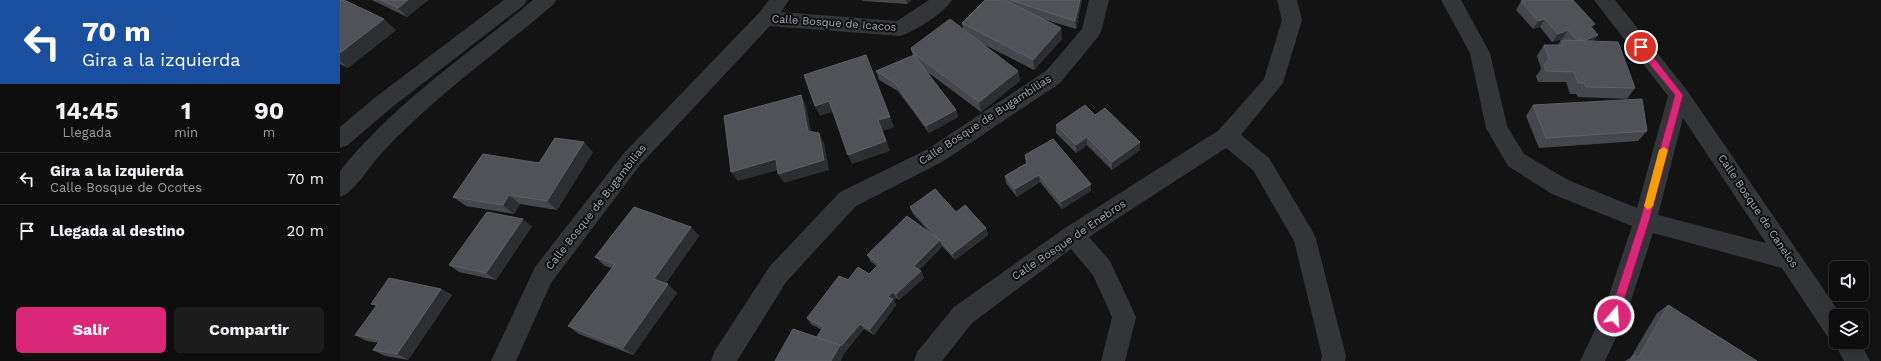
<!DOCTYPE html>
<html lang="es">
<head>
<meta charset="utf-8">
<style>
  body { margin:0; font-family:"Work Sans",sans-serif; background:#1c1c1d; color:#f1f3f6; height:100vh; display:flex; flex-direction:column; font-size:15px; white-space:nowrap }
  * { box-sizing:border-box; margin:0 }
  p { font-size:13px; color:#9b9c9e }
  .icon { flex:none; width:22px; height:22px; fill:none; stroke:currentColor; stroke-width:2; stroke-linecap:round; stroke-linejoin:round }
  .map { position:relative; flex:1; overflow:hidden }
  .sheet { display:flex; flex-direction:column; background:#0e0e0f; width:340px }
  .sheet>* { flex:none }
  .top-card { background:#1a4fa0; color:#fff; overflow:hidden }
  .buttons { position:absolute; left:1489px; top:261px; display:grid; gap:8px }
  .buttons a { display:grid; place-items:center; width:40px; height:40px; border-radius:6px; background:#0e0e0f; box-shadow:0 2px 10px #0003,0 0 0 1px #2e2e2f; font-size:20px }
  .pin { position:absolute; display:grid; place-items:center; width:34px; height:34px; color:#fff; margin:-17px; border:2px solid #fff; border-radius:50%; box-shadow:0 1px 4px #0007 }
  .me { position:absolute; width:44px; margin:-22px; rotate:18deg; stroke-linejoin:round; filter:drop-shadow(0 0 3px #0008) }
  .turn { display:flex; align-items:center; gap:14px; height:84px; padding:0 16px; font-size:18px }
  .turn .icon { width:52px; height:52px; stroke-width:2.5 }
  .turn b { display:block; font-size:28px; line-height:34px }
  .eta { display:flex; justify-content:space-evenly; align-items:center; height:68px; text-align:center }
  .eta b { font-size:24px; font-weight:700; line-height:28px }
  .primary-button { display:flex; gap:8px; margin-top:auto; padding:8px 16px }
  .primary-button a { flex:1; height:46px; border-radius:6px; background:#db2777; color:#fff; font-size:16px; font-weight:700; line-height:46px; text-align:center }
  .primary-button a+a { background:#1c1c1d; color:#f1f3f6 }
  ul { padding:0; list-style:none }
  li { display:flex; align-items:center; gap:12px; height:52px; padding:0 16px; border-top:1px solid #2e2e2f }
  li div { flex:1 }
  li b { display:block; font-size:15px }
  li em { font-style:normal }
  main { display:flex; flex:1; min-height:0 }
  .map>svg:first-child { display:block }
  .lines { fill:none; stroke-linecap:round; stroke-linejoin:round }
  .minor { fill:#343539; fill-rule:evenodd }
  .wall { fill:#46474c }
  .shaded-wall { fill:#2d2e31 }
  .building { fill:#505257; stroke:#5d6066 }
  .route { fill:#db2777; stroke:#8e194d }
  .slow { fill:#f59e0b }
  .labels { text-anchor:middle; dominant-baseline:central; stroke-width:4; stroke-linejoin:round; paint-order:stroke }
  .street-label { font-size:11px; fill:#a4aab5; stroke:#0e0e0f }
</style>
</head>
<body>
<main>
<section class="sheet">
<div class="top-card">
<div class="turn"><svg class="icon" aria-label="left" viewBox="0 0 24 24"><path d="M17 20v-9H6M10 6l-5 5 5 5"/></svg><div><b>70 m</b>Gira a la izquierda</div></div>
</div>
<div class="eta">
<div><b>14:45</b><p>Llegada</p></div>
<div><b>1</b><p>min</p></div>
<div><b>90</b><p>m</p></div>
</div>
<ul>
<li><svg class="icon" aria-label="left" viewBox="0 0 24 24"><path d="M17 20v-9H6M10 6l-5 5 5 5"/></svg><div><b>Gira a la izquierda</b><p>Calle Bosque de Ocotes</p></div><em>70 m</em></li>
<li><svg class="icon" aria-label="arrive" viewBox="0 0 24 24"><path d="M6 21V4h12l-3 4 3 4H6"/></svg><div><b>Llegada al destino</b></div><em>20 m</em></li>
</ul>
<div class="primary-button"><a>Salir</a><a>Compartir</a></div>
</section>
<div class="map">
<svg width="1541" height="361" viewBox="0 0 1541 361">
  <rect width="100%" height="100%" fill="#131314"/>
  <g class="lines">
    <path class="minor" d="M164,0H187L184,5L51,108L8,145L0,148V127L37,96Z
      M193,0H216L213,5C154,55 91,99 39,156C28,168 15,192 0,197V171C54,103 127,55 193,0Z
      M429,0H449L441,12L557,21L589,0H612C604,13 574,32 560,36L430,26L300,165L211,283L176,361H151L195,267L284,153L419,13Z
      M749,0H769L761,32L758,37L720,83L602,162L516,206L446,282L397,361H371L374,352L430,266L500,192L586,150L706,71L742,29Z
      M937,0H957L962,20L943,83L901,135L929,158L973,232L976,239L1006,356L1005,361H981L982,356L954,241L913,170L886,148L749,237L770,261L796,317L785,361H761L772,317L753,275L731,249L632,323L602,361H574L577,352L614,307L725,228L879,130L924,79L942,20Z
      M1101,0H1121L1150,53L1167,126L1184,154L1228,180L1297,208L1328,96L1254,0H1275L1346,89L1502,316H1496V342H1520L1530,361H1504L1494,342L1495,339L1487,336L1442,268L1313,233L1286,316L1265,361H1240L1263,313L1292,226L1212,194L1168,166L1146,128L1130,53ZM1343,118L1426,243L1318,215Z"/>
  </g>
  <path class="wall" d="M0,0L56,30L8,68L0,64Z
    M32,0H88L67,17Z
    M522,0H571L567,4L523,1Z
    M645,0H742L736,29L703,19L722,39L694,70L641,43L678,71L680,81L641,112L586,71L616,110L618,117L589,133L558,91L539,80L536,71L573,56L571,48L623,29L622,23Z
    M1181,1L1252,29L1254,41L1295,88L1287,99L1238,97L1236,94H1230L1226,82H1198L1196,76L1201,69L1197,56L1204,45H1218L1221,40H1224L1222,39L1212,42L1200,27L1193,29L1176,10Z
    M1193,105L1307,131L1298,141L1199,148L1186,116Z
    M755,115L800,150L772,170L747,145L736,153L716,133V125Z
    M253,152L217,210L180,204L174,214L126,206L113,197L199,163Z
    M685,155L751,184V191L722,209L700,182L677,197L666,183L665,176L686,164Z
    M570,207L616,212L646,228L648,235L615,260L602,246L579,270L581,271L584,278L559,300L556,298L554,300L556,305L534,335L524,329L505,352L477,337L482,330L471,324L467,318L508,280L529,274L537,266L531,262L527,255L590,233L573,214Z
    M192,226L156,280L119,272L109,265Z
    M351,227L359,236L326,283L337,293L293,355L239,334L228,326L272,268L265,266L255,257Z
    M101,289L112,295L68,360L45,356L33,350L38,343L27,341L15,335L36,306L31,304Z
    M1328,305L1417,361H1285L1291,357L1317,313Z"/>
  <path class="shaded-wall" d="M68,0H88L67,17L58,8Z
    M566,0H571L567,4Z
    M740,0H742L736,29L735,21Z
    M44,19L56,30L8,68L0,61V53Z
    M1205,19L1200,27L1193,29L1198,21Z
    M1255,24L1249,33L1250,26Z
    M721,28L722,39L694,70L693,60Z
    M1228,30L1222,39L1212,42L1218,34Z
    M1258,35L1252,44L1243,41Z
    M678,71L680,81L641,112L639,102Z
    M461,95L466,105L473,141L468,131Z
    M489,101L494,111L480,116L475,106Z
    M616,110L618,117L589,133L586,126Z
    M550,117L554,127L543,131L550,151L512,164L508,155L538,120Z
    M479,133L484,143L489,170L444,183L438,174Z
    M747,137V145L736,153V145Z
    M244,142L253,152L217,210L207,201Z
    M800,142V150L772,170V162Z
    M436,159L442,169L398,181L391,172Z
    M699,175L700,182L677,197L675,189Z
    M751,184V191L722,209L721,202Z
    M169,195L180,204L174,214L163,205Z
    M183,219L192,226L156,280L146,273Z
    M351,227L359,236L323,288L314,279Z
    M646,228L648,235L615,260L612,254Z
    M600,240L602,247L577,272L574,266Z
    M581,271L584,278L559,300L556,294Z
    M328,284L337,293L293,355L283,348Z
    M101,289L112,295L68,360L57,354Z
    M553,292L556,298L554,300L556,305L534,335L530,329L548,297Z
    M520,324L524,329L505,352L501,361H491L500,345Z"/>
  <path class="building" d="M0,0H4L44,19L0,53Z
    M41,0H68L58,8Z
    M645,0H665L721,28L693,60L622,23Z
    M670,0H740L735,21Z
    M1184,0H1233L1255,24L1250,26L1258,35L1243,41L1239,39H1236L1228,30L1218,34L1205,19L1198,21L1181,1Z
    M610,19L678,71L639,102L573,53L571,48Z
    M1221,40L1278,42L1295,88L1246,87L1244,83H1238L1234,72L1206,71L1204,65L1209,59L1204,45H1223Z
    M526,55L550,117L538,120L546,141L508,155L489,101L475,106L464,75Z
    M574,55L616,110L586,126L555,83L536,71Z
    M461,95L468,131L479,133L484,160L438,174L436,159L391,172L384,116Z
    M1302,99L1307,131L1206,138L1193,105Z
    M745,105L755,115L765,108L800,142L772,162L747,137L736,145L716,125Z
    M215,138L244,142L207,201L169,195L163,205L113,197L143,154L199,163Z
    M713,139L751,184L721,202L699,175L675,189L665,176L687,163L685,155Z
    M595,189L616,212L625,205L646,228L612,254L570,207Z
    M294,207L351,227L314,279L328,284L283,348L228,326L275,264L255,257Z
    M147,212L183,219L146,273L109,265Z
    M567,216L600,240L574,266L581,271L556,294L553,292L548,297L553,299L530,329L520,324L501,346L500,345L477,337L483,327L467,318L499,276L508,280L518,267L529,274L539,264L527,255Z
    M49,278L101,289L57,354L33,350L40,340L15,335L37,305L31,304Z
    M1328,305L1417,361H1290L1294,355L1298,358Z
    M453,329L500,345L491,361H435Z"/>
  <path class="route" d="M1301,44L1304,45L1343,95L1309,221L1279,316L1278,319L1274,320L1271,319L1269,316L1300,221L1335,95L1298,50L1297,47Z"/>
  <path class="slow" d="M1324,147L1328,150L1313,206L1308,210L1304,206L1319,150Z"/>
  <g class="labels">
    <g class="street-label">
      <text transform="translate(494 23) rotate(4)">Calle Bosque de Icacos</text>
      <text transform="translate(645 120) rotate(-33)">Calle Bosque de Bugambilias</text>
      <text transform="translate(256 207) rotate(-52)">Calle Bosque de Bugambilias</text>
      <text transform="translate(1418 211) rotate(56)">Calle Bosque de Canelos</text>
      <text transform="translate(729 240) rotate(-34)">Calle Bosque de Enebros</text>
    </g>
  </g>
</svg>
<div class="buttons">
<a><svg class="icon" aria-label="sound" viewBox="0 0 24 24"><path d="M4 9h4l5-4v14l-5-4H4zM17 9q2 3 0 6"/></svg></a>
<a><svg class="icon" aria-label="layers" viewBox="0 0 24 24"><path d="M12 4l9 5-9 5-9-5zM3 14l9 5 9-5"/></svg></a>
</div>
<div class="pin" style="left:1301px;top:47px;background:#d93025"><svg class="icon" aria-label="arrive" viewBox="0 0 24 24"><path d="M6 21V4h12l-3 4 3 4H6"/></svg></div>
<svg class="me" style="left:1274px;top:316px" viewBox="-20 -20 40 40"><circle r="17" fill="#db2777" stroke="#fff" stroke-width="3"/><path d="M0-11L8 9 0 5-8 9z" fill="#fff"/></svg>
</div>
</main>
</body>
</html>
